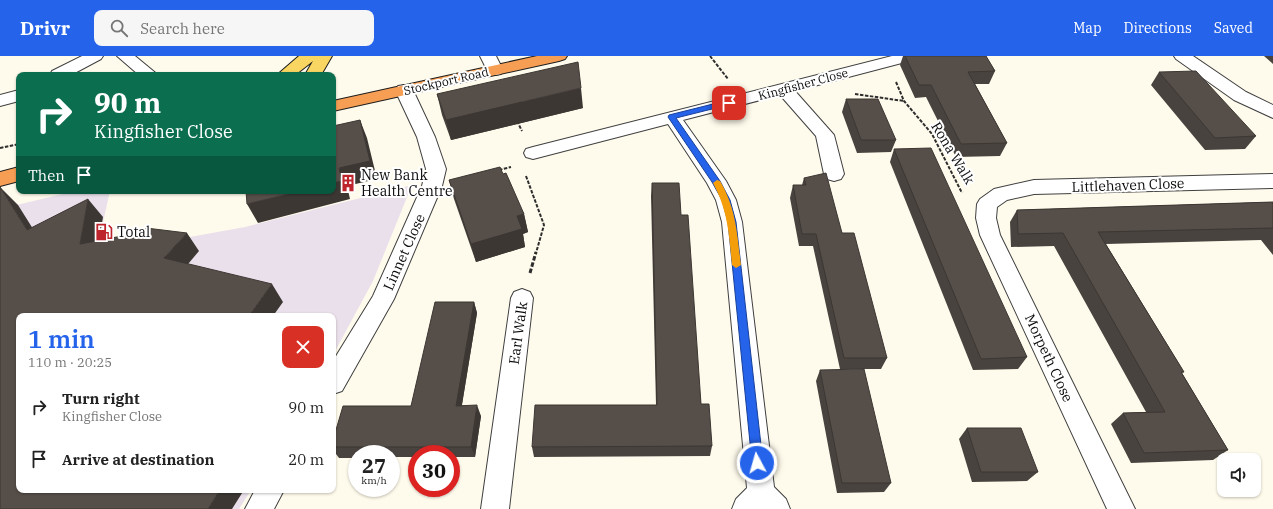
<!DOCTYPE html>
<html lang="en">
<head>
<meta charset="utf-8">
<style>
  body { margin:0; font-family:"IBM Plex Serif",serif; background:#f6f6f6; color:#222; height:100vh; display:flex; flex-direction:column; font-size:15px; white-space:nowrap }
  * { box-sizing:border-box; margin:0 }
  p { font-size:13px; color:#767676 }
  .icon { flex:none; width:22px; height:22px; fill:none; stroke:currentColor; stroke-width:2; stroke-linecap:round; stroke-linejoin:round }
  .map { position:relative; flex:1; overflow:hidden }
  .details { position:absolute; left:16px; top:257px; width:320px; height:180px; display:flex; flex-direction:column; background:#fff; border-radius:8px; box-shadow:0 1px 3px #0004 }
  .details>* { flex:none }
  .hud { position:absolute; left:16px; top:16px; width:320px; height:122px; border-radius:8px; box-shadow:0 1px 3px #0004; background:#0b6e4f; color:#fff; overflow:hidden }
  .buttons { position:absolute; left:1217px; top:397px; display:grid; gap:8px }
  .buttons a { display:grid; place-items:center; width:44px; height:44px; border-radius:8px; background:#fff; box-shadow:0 1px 3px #0004; font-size:20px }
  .speed { position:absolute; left:348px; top:389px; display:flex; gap:8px; font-size:20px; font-weight:700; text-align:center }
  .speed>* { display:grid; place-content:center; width:52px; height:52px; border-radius:50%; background:#fff; box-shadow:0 1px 3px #0004; line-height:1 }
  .speed small { font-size:10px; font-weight:400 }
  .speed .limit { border:6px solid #d22; background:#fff; color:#111 }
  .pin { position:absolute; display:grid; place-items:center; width:34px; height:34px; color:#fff; margin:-17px; border-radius:8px; box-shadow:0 2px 6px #0006 }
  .me { position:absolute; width:44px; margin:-22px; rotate:354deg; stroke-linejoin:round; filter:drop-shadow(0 0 3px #0008) }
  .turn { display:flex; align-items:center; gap:14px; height:84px; padding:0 12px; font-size:18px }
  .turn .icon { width:52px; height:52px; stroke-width:2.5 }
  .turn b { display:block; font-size:28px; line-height:34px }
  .then { display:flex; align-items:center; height:38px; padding:0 12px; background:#0003; gap:8px; font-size:15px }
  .round { display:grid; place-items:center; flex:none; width:42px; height:42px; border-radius:8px; background:#f6f6f6 }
  .overview { display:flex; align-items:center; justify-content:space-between; height:68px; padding:0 12px }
  h1 { font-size:24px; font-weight:600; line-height:30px; color:#2563eb }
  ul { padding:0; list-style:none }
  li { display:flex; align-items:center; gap:12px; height:52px; padding:0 12px }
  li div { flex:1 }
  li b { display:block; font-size:15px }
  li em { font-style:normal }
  header { display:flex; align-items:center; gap:24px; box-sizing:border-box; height:56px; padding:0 20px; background:#2563eb; color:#fff }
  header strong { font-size:19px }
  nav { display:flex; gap:22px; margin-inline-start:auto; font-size:14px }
  .search { width:280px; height:36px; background:#f6f6f6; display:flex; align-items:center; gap:10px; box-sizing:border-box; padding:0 14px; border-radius:8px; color:#767676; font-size:15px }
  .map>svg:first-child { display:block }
  .industrial { fill:#eae0eb }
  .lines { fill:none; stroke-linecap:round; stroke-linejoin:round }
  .minor-casing { stroke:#3f3f3f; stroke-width:2 }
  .major-casing { stroke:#1d1d1d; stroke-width:2 }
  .highway-casing { stroke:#1d1d1d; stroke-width:2 }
  .path-far1 { stroke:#2e2e2e; stroke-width:2; stroke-dasharray:3.5 1.5; stroke-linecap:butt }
  .path { stroke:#2e2e2e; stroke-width:3; stroke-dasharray:4.5 2; stroke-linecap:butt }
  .minor { fill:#fff; fill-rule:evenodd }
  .major { fill:#f9d562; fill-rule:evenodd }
  .highway { fill:#f59e54; fill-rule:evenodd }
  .wall { fill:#49433f }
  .shaded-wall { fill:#3c3733 }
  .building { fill:#554e49; stroke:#3c3733 }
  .route { fill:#2563eb; stroke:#184099 }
  .slow { fill:#f59e0b }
  .labels { text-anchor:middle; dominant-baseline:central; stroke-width:4; stroke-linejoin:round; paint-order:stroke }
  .far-street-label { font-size:12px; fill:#0c0c0c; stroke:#fff }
  .street-label { font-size:14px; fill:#0c0c0c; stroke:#fff }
  .poi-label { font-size:14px; fill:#0c0c0c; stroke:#fff; text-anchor:start }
</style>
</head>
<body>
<header>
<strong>Drivr</strong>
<div class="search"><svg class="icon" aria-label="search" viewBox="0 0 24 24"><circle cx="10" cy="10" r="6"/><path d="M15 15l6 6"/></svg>Search here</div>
<nav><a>Map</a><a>Directions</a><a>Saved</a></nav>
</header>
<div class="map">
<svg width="1273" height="453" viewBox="0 0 1273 453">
  <rect width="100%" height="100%" fill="#fffbec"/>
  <path class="industrial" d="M412,129L373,225L333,299V260H19V434H251L239,453H0V153L75,135H110L96,198L245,171Z"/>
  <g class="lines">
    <g class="minor-casing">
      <path id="minor" d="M82,0H103L101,3L71,19H50L52,15Z
        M117,0H135L158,19H139Z
        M480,0H496L503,14L501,18L495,19L489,18Z
        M892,0H919L917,3L795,35L834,79L844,118L841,123L834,125L827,123L824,118L816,80L780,39L683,64L726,125L736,144L742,166L774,431L786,443L790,453H732L736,443L747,432L722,166L716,144L707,127L668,68L533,103L526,101L524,97L526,93L533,91Z
        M1174,0H1193L1246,36L1273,49V62L1234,44L1176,3Z
        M404,29L410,30L413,34L435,81L446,113L442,130L394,243L342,335L333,338V305L373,240L422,130L426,113L417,81L395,34L398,30Z
        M19,34V45L0,50V39Z
        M1273,118V132L1034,138L1007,144L997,151L996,162L1000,179L1135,453H1107L980,179L976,162L977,148L980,143L994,133L1034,124Z
        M522,233L530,236L533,242L509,453H481L511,242L514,236Z
        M255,434H284L274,453H245Z"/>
    </g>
    <g class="major-casing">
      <path id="major" d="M299,0H332L321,19H305L313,5L295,19H277Z"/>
    </g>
    <g class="highway-casing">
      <path id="highway" d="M537,0H567L565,3L559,5L333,55V45Z
        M19,111V125L0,130V116Z"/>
    </g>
    <path class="path-far1" d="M710,0L728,23
      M896,26L904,45L932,78L961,135L963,136
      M855,38L904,45
      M517,65L522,75
      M0,92L19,88
      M499,114L511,111
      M526,120L544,169L536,197"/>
    <path class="path" d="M530,217L536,196"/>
    <use href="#minor" class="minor"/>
    <use href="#major" class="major"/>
    <use href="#highway" class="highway"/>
  </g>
  <path class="wall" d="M903,0H986L995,15L989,28H975L1007,87L1000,100L956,101L926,41L915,42L900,9Z
    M1264,0H1273V8Z
    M1159,16L1256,80L1245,93L1205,94L1151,29Z
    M437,38L583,52L451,84L442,59Z
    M846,43L896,84L891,96L857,97L842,56Z
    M894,93L1027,301L1018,313L973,314L890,106Z
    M503,118L524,158L528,176L523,178L525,191L476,206L454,143L449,124Z
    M804,122L842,177L887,302L881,313H840L813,190H799L790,142L793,129H802Z
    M652,127L681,159L701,348L712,390L710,400L534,401L532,391L656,349L651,140Z
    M1273,146V199L1261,184L1106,188L1184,316L1182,317L1228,394L1213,404L1131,407L1111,368L1123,357L1146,356L1054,190L1011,191L1010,166L1017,154Z
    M474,246L477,257L462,349L481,360L475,401H451V398H417V401H391V398H357V402H339L333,394V384L411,350Z
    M820,314L891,427L884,436L837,437L816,325Z
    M967,372L1038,416L1027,425L972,426L959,383Z"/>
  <path class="shaded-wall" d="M581,32L583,52L451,84L446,64Z
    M360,64L367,82L377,123L347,130L350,143L258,167L247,148L301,135H333V127Z
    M0,131L18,149L45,192L27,174Z
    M88,143L103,161L96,206L80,188Z
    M524,158L528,176L523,178L525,191L476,206L471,188L517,160Z
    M187,177L199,195L178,220L164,202Z
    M272,228L283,246L273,260H249Z
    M474,246L477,257L460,360L456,350Z
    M477,349L481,360L475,401L471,391Z
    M220,434H244L232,453H208Z"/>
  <path class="building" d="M905,0H986L995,15L968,16L1007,87L961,88L931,29H919Z
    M578,6L581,32L446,64L437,38Z
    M1196,15L1256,80L1215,82L1159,16Z
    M846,43H878L896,84H861Z
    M360,64L370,105L339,112L342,125L333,127V70Z
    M931,92L1027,301L981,303L894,93Z
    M500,111L503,118L506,117L524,158L517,160L522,173L471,188L449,124Z
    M826,117L842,177H854L887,302H844L816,178H802L793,129H806L804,122Z
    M652,127H679L681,159H688L701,348H709L712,390L532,391L535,349H657Z
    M0,131L27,174L88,143L80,188L143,176L146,172L187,177L164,202L272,228L249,260H19V434H220L208,453H0Z
    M246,135H301L247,148Z
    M1273,146V172L1098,176L1184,316H1181L1228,394L1144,397L1123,357L1165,356L1063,177L1018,178L1017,154Z
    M435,246H474L456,350L477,349L471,391H333V384L343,350H411Z
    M864,313L891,427H842L820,314Z
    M967,372H1021L1038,416H981Z"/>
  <path class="route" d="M729,44L733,47L732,48L676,62L720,125L730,144L736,166L763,407L761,411L757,412L754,411L752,407L728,166L722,144L712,126L668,61L669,59Z"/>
  <path class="slow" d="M717,124L720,125C736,152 737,178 741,209L736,212L732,209C729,178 728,155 713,127Z"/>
  <defs>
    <g id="building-bare" transform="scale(1.38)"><path d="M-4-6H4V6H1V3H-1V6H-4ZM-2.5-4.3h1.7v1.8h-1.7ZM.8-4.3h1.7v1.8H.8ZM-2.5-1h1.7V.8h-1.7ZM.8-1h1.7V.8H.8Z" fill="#bd242b" stroke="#fff" stroke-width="2.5" paint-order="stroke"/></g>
    <g id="fuel-bare" transform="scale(1.38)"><path d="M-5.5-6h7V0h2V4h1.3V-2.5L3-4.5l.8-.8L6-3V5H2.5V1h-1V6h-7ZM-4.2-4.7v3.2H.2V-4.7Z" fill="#bd242b" stroke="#fff" stroke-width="2.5" paint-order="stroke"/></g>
  </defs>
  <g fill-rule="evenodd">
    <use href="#building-bare" x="348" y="127"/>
    <use href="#fuel-bare" x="104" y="176"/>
  </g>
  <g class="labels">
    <g class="far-street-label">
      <text transform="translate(446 25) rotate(-13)">Stockport Road</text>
      <text transform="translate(803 28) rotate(-15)">Kingfisher Close</text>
    </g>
    <g class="street-label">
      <text transform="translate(953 97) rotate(59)">Rona Walk</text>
      <text transform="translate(1128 129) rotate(-2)">Littlehaven Close</text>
      <text transform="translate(404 196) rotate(-66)">Linnet Close</text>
      <text transform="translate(518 277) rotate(-82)">Earl Walk</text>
      <text transform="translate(1049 302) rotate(65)">Morpeth Close</text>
    </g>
    <g class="poi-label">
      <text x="361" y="119">New Bank<tspan x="361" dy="16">Health Centre</tspan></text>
      <text x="117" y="176">Total</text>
    </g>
  </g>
</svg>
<div class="buttons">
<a><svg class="icon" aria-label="sound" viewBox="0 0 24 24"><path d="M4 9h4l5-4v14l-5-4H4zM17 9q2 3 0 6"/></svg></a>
</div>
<div class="speed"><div>27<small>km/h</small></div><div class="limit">30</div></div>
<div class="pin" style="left:729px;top:47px;background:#d93025"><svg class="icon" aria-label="arrive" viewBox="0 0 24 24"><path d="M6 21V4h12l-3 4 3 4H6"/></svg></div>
<svg class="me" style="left:757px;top:407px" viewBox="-20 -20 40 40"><circle r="17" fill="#2563eb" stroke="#fff" stroke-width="3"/><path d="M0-11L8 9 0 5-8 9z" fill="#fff"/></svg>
<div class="hud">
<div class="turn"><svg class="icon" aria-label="right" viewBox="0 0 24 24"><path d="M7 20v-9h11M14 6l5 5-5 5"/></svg><div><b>90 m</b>Kingfisher Close</div></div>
<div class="then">Then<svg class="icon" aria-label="arrive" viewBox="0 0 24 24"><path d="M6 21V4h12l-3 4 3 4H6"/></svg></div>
</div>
<section class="details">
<div class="overview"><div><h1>1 min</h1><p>110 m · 20:25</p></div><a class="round" style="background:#d93025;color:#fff"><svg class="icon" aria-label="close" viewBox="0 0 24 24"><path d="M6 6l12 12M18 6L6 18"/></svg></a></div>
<ul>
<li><svg class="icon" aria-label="right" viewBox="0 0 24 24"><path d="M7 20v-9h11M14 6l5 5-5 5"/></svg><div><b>Turn right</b><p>Kingfisher Close</p></div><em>90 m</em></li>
<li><svg class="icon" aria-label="arrive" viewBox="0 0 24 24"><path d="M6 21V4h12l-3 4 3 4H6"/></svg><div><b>Arrive at destination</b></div><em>20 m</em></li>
</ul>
</section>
</div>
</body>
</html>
